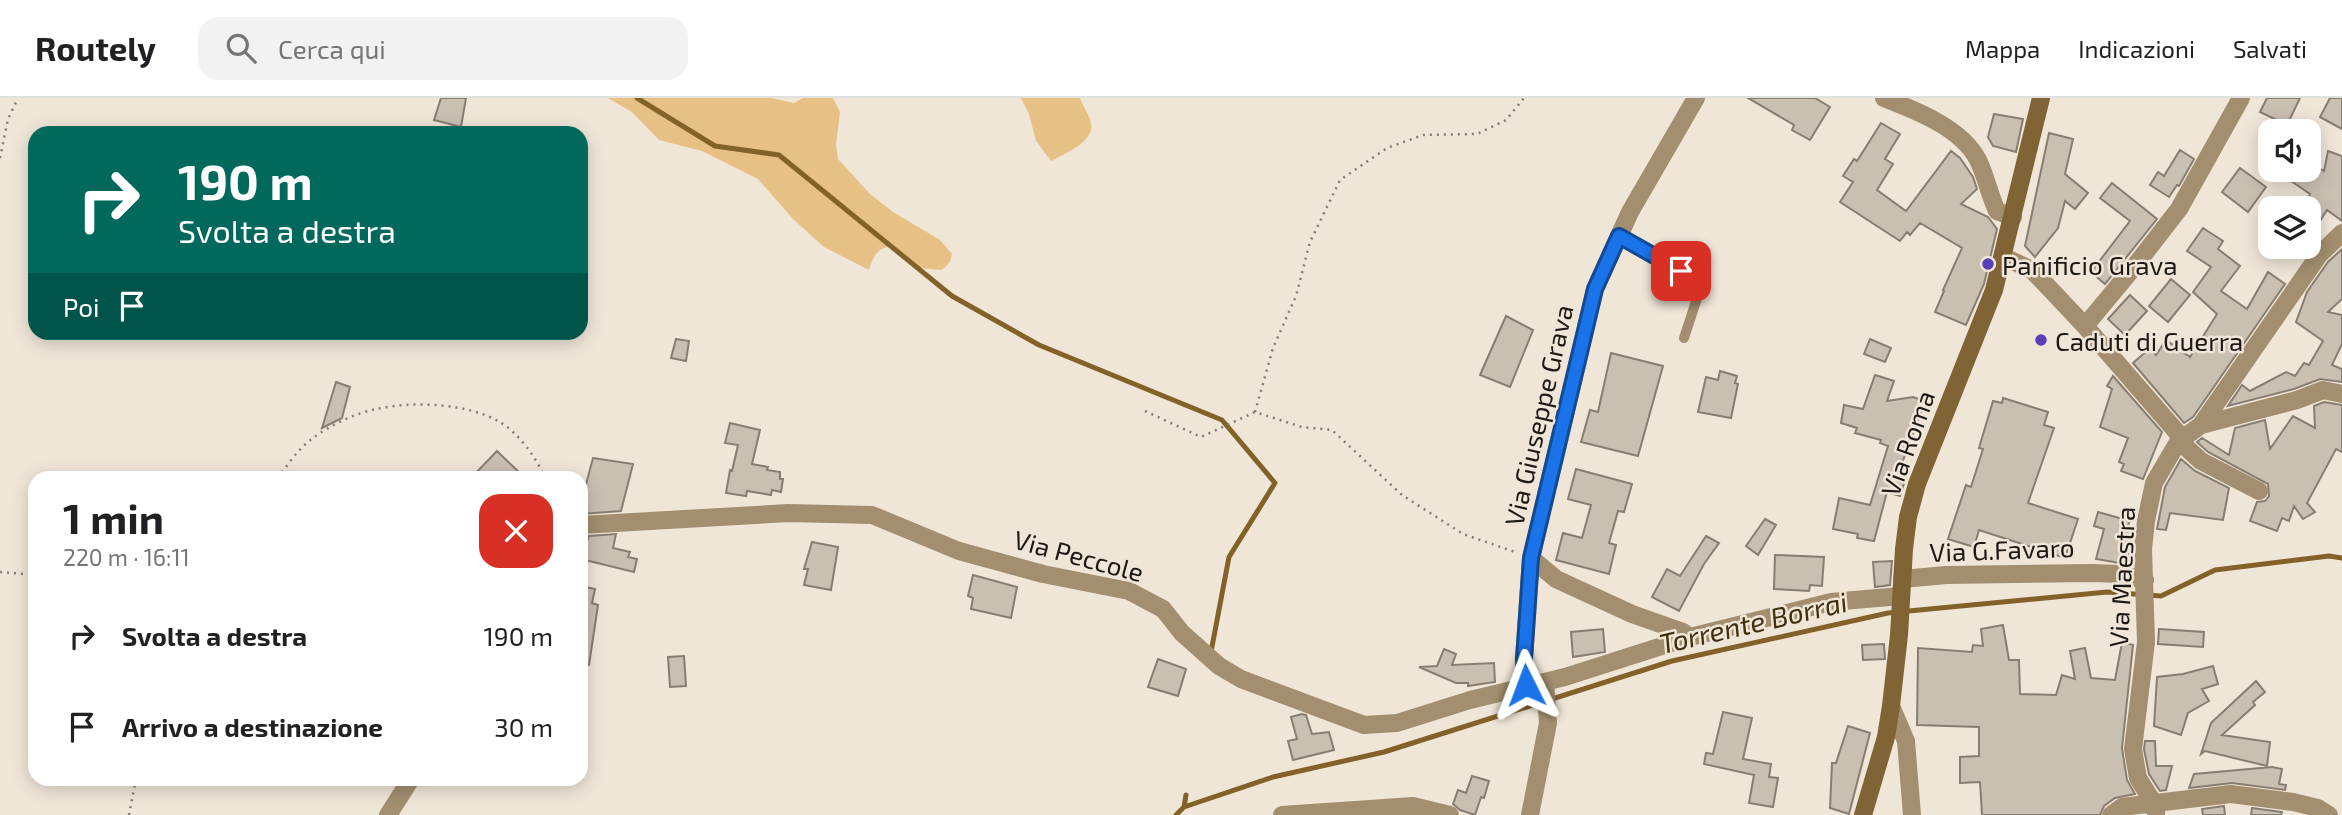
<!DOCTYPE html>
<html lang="it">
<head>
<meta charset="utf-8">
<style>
  body { margin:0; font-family:"Exo 2",sans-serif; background:#f2f2f2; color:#202124; height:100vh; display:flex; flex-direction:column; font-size:26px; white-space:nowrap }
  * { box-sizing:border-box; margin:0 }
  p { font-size:23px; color:#757577 }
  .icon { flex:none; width:38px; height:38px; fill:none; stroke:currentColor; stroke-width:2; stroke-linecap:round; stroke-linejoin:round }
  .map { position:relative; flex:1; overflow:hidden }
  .details { position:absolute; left:28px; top:373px; width:560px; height:315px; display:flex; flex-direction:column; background:#fff; border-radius:21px; box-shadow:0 4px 18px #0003 }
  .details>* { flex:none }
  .banner { position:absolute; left:28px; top:28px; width:560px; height:214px; border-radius:21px; box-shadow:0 4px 18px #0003; background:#00695c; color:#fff; overflow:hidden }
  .buttons { position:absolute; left:2258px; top:21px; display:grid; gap:14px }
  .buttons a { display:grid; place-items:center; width:63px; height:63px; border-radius:14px; background:#fff; box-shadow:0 4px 18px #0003; font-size:35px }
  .pin { position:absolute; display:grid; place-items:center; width:60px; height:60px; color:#fff; margin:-30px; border-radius:14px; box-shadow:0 4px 10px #0006 }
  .me { position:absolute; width:77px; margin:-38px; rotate:357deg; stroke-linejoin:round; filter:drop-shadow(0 0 5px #0008) }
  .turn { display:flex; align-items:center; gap:24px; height:147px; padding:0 35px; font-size:32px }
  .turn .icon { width:91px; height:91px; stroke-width:2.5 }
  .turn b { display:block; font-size:49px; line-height:60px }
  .then { display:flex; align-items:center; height:66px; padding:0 35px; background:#0003; gap:14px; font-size:26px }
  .round { display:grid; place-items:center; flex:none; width:74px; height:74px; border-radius:21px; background:#f2f2f2 }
  .headline { display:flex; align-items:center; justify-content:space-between; height:119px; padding:0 35px }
  h1 { font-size:42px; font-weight:700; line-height:52px }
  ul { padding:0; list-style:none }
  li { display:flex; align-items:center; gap:21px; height:91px; padding:0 35px }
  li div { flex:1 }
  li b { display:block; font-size:26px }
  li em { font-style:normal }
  header { display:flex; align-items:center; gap:42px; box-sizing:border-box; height:98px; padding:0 35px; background:#fff; border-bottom:2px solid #e0e0e0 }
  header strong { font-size:33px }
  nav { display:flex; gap:38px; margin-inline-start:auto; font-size:24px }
  .search { width:490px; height:63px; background:#f2f2f2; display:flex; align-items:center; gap:18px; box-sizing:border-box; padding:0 24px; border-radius:21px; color:#757577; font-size:26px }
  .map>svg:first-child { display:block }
  .green { fill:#e6c084 }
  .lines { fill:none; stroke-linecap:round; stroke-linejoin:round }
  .stream { stroke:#836229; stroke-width:5 }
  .building { fill:#cac0b2; stroke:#877e71; stroke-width:2 }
  .path { stroke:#847d74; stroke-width:2.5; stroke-dasharray:2 5; stroke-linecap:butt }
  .lane { stroke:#a38f70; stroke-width:10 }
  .street { stroke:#a38f70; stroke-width:18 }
  .secondary { stroke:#816435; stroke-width:18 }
  .route-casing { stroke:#114b97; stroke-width:18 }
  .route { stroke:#1a73e8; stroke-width:12 }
  .poi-dot { fill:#5a3eb6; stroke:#f0e6d8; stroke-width:2.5 }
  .labels { text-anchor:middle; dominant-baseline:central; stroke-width:5; stroke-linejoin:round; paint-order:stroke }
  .poi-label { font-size:26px; fill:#1d1914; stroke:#f0e6d8; text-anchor:start }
  .street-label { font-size:26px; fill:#1d1914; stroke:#f0e6d8 }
  .water-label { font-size:28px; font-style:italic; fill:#422f0d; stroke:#f0e6d8 }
</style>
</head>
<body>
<header>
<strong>Routely</strong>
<div class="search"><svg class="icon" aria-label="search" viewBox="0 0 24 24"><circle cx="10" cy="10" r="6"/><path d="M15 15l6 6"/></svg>Cerca qui</div>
<nav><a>Mappa</a><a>Indicazioni</a><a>Salvati</a></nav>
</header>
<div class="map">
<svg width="2342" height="717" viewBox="0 0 2342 717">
  <rect width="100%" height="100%" fill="#f0e6d8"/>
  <path class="green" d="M608,0H772L794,5L803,0H833L840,14L836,47L838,61L870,96L893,114L940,142L952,156L950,164L942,172L918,170L889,149C876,150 872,162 869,172L824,149L793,121L758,81L702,53L659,42L632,14Z
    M1021,0H1080C1083,9 1090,17 1091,26C1094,45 1064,55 1051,63L1036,43L1029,16Z"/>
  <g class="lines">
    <path class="stream" d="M637,0L715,48L779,57L952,198L1039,247L1222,322L1275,385L1229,459L1211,554
      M1184,709L1273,679L1384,654L1672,563L1888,515L2107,494L2161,498L2215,472L2329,458L2342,460
      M1176,717L1184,709L1186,697"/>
  </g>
  <path class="building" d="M441,0H466L461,29L434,22Z
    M1748,0H1815L1830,9L1810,42L1792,32L1794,27Z
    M2267,0H2300L2287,27L2260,14Z
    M2330,0H2342V31L2320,19Z
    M1994,16L2023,21L2016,54L1993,48L1988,39Z
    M1881,25L1900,36L1885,61L1893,66L1877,92L1906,113L1951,53L1960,60L1973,79L1977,91L1961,106L1988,119L1997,131L1984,186L1966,227L1935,214L1944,193L1943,192L1962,150L1920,125L1910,137L1907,134L1900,143L1840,104L1853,84L1843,78L1854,61L1857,63Z
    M2049,35L2073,41L2065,76L2088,95L2075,111L2065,103L2058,130L2035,159L2025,148Z
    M2180,52L2194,61L2179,88L2177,87L2169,99L2150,87L2158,74L2164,78Z
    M2328,53L2342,58V123L2327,112L2320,123L2308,116V110H2302L2310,96L2291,83L2297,72H2308V64L2324,73Z
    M2240,70L2266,89L2248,114L2222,94Z
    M2112,85L2157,121L2105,186L2091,174L2130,123L2100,100Z
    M2203,130L2223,143L2218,151L2240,168L2221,193L2247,211L2268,174L2285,186L2193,319L2184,325L2133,265L2150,250L2156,257L2166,242L2190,259L2217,216L2193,194L2211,169L2187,153Z
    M2342,151V201L2328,214L2342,217V246L2332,267L2342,271V284L2320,281L2294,291L2228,308L2242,287L2250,293L2286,274L2295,278L2304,265L2309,267L2323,243L2296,224L2307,194L2328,164Z
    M2171,181L2190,197L2168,224L2149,208Z
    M2130,197L2147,213L2125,237L2108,221Z
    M1506,218L1533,232L1510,289L1480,277Z
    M676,241L689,243L686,263L671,260Z
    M1870,241L1891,250L1885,264L1864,256Z
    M1611,255L1663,268L1638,358L1581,344L1590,312L1598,314Z
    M1720,273L1737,278L1735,285L1738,286L1731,320L1698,314L1706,279L1718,282Z
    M1875,277L1894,283L1887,303L1913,299L1925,303L1901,368L1909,370L1900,398L1887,394L1874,443L1857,440L1858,436L1833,431L1839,400L1870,407L1888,348L1880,345L1881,342L1855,335L1857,330L1841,325L1844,307L1863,311Z
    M2113,278L2162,334L2143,381L2121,373L2124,366L2119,364L2128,340L2100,329L2112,291L2107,288Z
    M336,284L350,289L342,320L322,330Z
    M2003,300L2048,314L2044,327L2054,330L2028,405L2078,421L2065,460L1979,432L1974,449L1948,441L1966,387L1971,389L1983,351L1979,350L1993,303L2002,305Z
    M2324,304L2342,307V354L2336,351L2307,405L2315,414L2303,421L2294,408L2289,423L2282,420L2277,433L2250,423L2257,404L2265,403L2269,398L2268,386L2208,354L2197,344L2202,340L2229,357L2235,330L2265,322L2270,351L2293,318L2315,330L2314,308Z
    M730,325L760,332L752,366L768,369L767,372L780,374V381H783L781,394L772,392L771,397L747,393L746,398L726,395L730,372L732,373L738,347L725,345Z
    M497,353L525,380H471Z
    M593,360L633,366L621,413L581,416V405Z
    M2181,361L2195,373L2229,390L2223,422L2170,415L2166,432L2157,431L2165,389Z
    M1576,371L1632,386L1624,414L1618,413L1609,445L1616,447L1609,476L1556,462L1563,435L1582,440L1591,407L1568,401Z
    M2098,414L2130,423L2127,430L2133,433L2126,466L2096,461L2104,431L2094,428Z
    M1765,421L1776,427L1758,457L1746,448Z
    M616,436L613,450L630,454L628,459L637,461L634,474L581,461L589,438Z
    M1706,438L1719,445L1704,466L1679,513L1652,499L1667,471L1680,478Z
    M812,444L838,449L831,492L804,487L808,471H804Z
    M1775,457L1824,459L1822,488L1810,487L1809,493L1774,491Z
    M1892,463L1890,487L1875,489L1873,464Z
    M973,477L1017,489L1011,520L971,511L973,500L968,498Z
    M581,488L595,491L592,505L598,507L589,567L581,566Z
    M2003,527L2009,562H2019L2020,596L2056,597L2062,577L2075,581L2070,553L2085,550L2091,580L2115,582L2122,544L2133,547L2122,650L2127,682L2135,696L2115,700L2104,708L2100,717H1982L1980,684L1960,685V659L1979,658V629L1917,627L1918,550L1972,554L1973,547L1983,548L1981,531Z
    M1603,531L1605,554L1573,559L1571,534Z
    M2159,531L2204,534L2203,549L2158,546Z
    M1884,546L1885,561L1863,562L1862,547Z
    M1444,551L1456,556L1452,567L1494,565L1495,584L1468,588V585H1456L1419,569L1437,568Z
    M684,558L686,588L670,589L668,559Z
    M1158,561L1186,571L1178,598L1148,589Z
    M2213,568L2218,586L2202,591L2209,603L2188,615L2181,637L2154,628L2157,579L2183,576Z
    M2256,583L2265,594L2253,604L2255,607L2222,637L2270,644L2267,668L2205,653L2201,656L2211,625Z
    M1723,614L1752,620L1743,661L1771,666L1769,679L1778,680L1773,709L1749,705L1754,677L1704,666L1706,655L1713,656Z
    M1302,616L1306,617L1312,636L1329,634L1334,652L1293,662L1288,643L1297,641L1291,619Z
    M1848,628L1870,635L1849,716L1830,710L1832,665H1836Z
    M2145,643H2155L2156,668H2172L2166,692L2160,693L2149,676L2144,651Z
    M2272,669L2282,671L2279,686L2286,687L2285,692L2232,685L2189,690L2194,676Z
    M1472,678L1489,683L1484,700L1481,699L1475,717L1460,712L1453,706L1458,692L1466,695Z
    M2224,708L2225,717H2203L2202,711Z
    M2252,710L2282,714L2281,717H2251Z"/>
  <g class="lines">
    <path class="path" d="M0,60L8,21L18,0
      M1145,313L1201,339L1255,314L1302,329L1332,332L1402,397L1463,436L1515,454
      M1255,314L1273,250L1296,198L1310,144L1340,82L1387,50L1423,37L1477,36L1506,22L1524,0
      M278,380C288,366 299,350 313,340C331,327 355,315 377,311C411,303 466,305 498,323C518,334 536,359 545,380
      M0,474L35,477
      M129,717L136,681"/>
    <path class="lane" d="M1619,138L1702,185L1684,240"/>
    <path class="street" d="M1884,0C1915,12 1962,30 1978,62C1986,78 1989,96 1997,113L2013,119
      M2004,159L2032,172L2085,228L2182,340
      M2085,228L2134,169L2179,111L2241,0
      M2201,327L2297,302L2323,292L2342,296
      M2179,343L2201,363L2259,393
      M581,427L788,415L872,417L959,453L1043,476L1129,493L1163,511L1182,535L1219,568L1241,581L1364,627L1397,625L1470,602L1565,579L1690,539L1831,504L1901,498
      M1531,460L1556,481L1632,516L1683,534L1690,539
      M1902,481L1946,477L2093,475L2119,476L2145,482
      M1526,587L1524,561L1531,460L1595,191L1630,114L1696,0
      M1891,608L1906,643L1912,717
      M388,717L411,681
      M1282,717L1413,708L1450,717
      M1530,717L1548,625L1545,584
      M2111,717L2122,709L2231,696L2293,704L2318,710L2329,717
      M2156,717V709L2138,680L2133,651L2146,544L2143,451L2146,423L2154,385L2178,344L2201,327L2319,157L2342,135"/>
    <path class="secondary" d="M1863,717L1886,639L1891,608L1899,537L1904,451L1908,419L1917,386L1994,192L2041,0"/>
  </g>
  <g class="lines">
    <g class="route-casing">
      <path id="route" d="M1526,587L1524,561L1531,460L1595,191L1619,138L1681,173"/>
    </g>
    <use href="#route" class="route"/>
  </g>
  <g class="poi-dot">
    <circle cx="1988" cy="166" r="7"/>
    <circle cx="2041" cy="242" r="7"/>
  </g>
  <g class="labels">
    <g class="poi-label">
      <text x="2002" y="166">Panificio Grava</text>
      <text x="2055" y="242">Caduti di Guerra</text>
    </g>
    <g class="street-label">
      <text transform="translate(1538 317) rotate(-77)">Via Giuseppe Grava</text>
      <text transform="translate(1907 345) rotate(-70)">Via Roma</text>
      <text transform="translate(2002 451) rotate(-2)">Via G.Favaro</text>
      <text transform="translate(1079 457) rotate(15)">Via Peccole</text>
      <text transform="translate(2121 479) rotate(-87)">Via Maestra</text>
    </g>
    <g class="water-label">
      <text transform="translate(1753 524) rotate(-13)">Torrente Borrai</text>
    </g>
  </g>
</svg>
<div class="buttons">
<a><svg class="icon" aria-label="sound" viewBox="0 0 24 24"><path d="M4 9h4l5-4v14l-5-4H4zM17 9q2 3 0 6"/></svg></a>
<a><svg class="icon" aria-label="layers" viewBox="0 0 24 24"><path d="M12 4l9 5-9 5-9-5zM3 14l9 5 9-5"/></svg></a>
</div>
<div class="pin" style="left:1681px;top:173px;background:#d93025"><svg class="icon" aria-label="arrive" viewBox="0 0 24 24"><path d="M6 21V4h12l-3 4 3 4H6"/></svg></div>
<svg class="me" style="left:1526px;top:587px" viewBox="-20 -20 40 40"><path d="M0-17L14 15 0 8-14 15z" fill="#1a73e8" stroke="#fff" stroke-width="4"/></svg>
<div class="banner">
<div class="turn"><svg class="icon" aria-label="right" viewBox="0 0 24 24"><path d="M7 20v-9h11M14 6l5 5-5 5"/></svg><div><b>190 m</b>Svolta a destra</div></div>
<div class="then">Poi<svg class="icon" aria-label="arrive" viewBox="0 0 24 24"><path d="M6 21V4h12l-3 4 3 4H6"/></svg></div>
</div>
<section class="details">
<div class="headline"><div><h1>1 min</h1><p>220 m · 16:11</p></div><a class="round" style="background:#d93025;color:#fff"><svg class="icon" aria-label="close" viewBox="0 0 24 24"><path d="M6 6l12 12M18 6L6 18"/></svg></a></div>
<ul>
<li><svg class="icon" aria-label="right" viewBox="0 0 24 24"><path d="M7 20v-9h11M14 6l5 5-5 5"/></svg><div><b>Svolta a destra</b></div><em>190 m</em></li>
<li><svg class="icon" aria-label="arrive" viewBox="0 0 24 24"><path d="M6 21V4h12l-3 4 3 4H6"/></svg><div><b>Arrivo a destinazione</b></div><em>30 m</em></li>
</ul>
</section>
</div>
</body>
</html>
